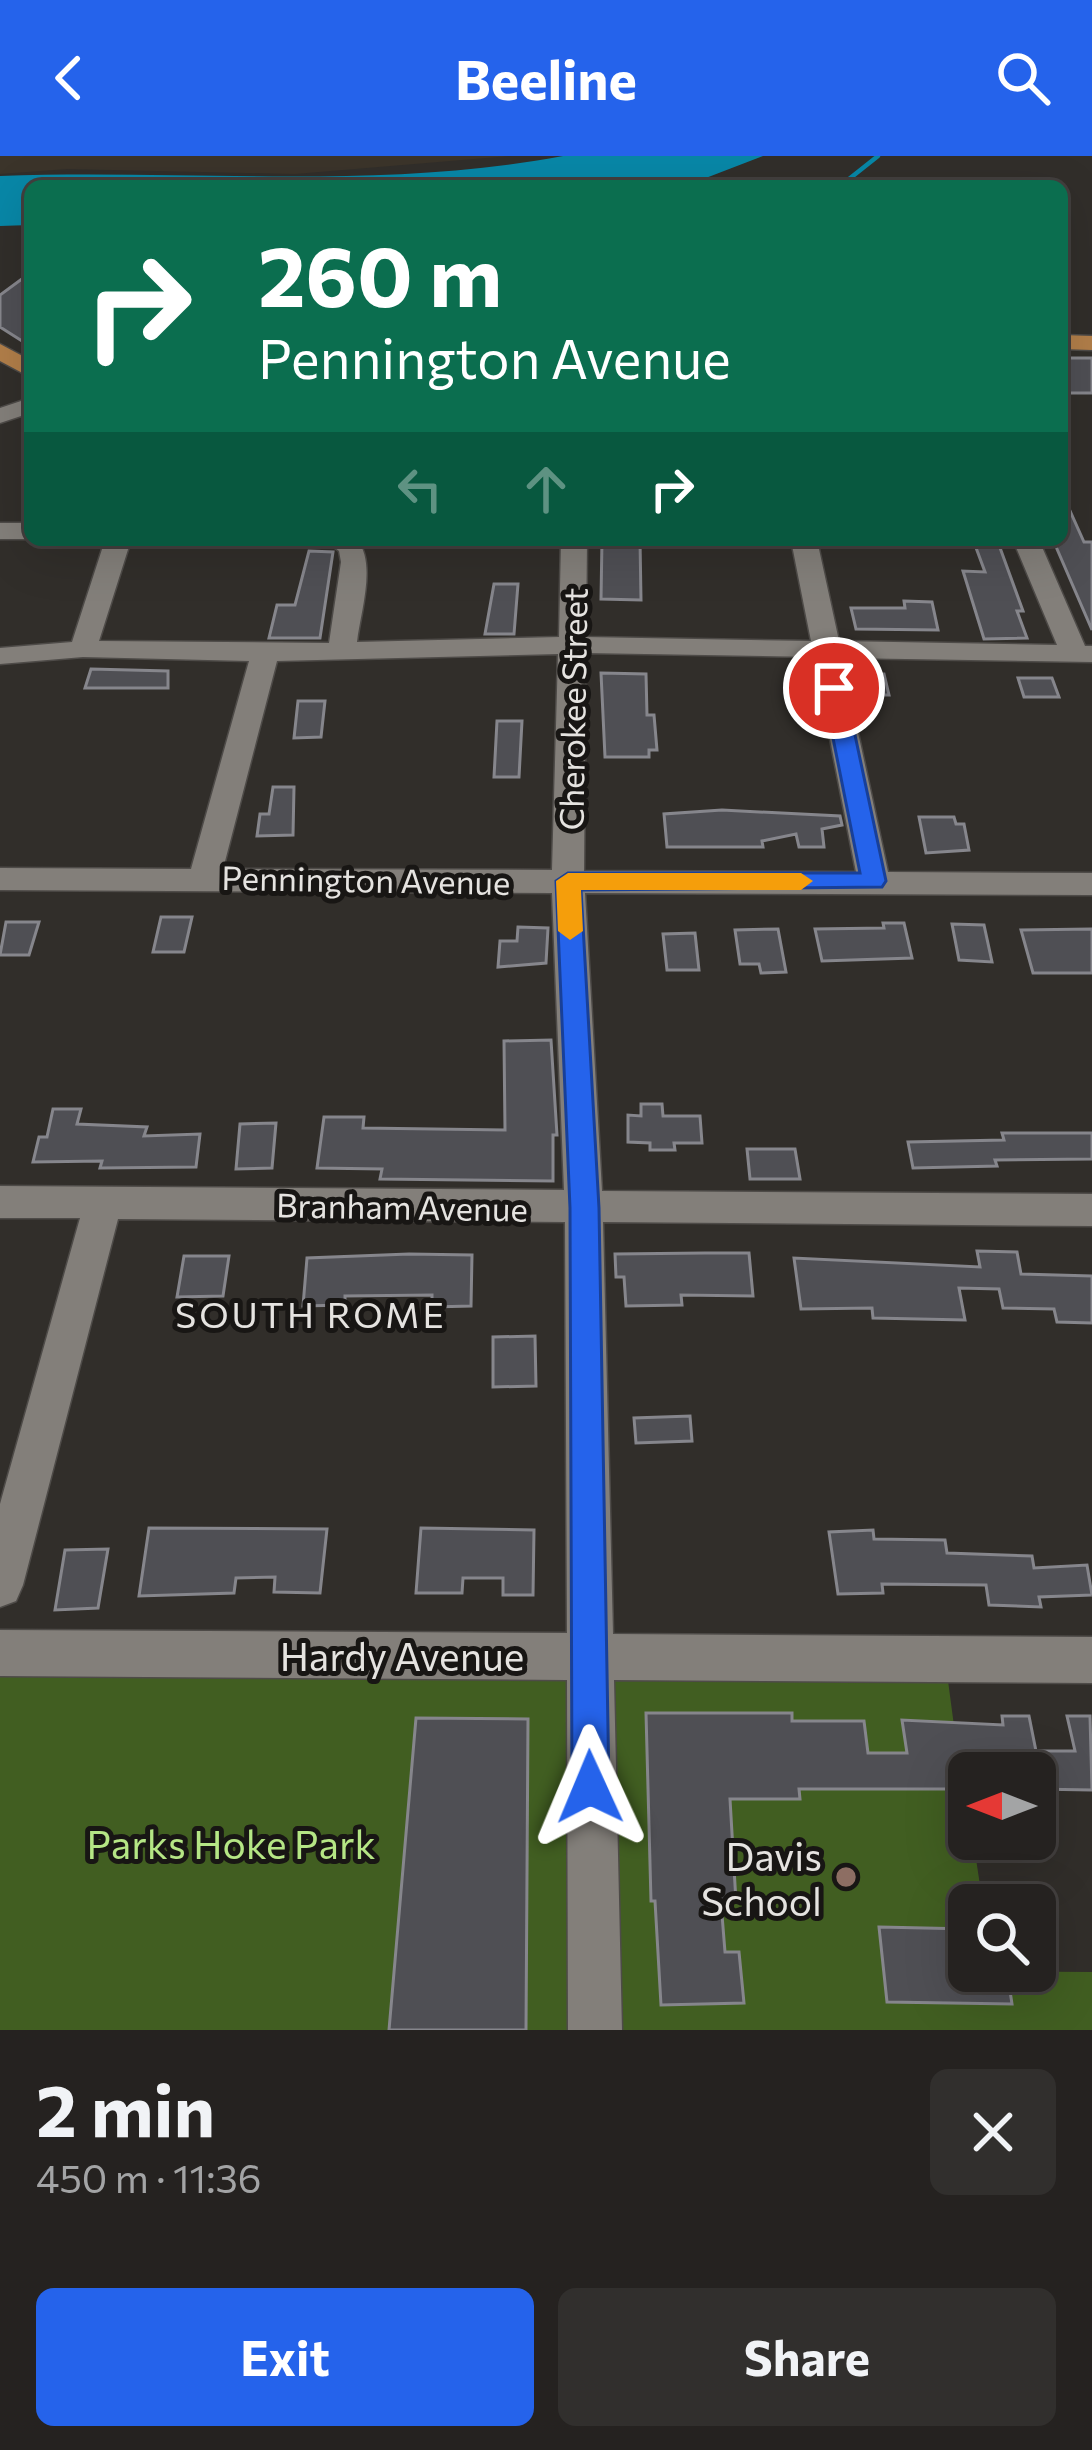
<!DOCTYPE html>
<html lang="en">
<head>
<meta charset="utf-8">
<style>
  body { margin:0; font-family:Commissioner,sans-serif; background:#312f2d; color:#f1f3f6; height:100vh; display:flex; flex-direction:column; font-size:45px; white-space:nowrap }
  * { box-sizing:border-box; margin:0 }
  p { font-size:39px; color:#a3a4a5 }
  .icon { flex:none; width:66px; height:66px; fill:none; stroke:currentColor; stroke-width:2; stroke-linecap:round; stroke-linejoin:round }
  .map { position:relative; height:1874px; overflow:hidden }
  .sheet { display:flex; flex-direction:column; background:#252220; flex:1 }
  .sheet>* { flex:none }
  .top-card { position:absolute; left:24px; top:24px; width:1044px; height:366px; border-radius:18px; box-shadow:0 12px 48px #0002,0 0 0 3px #423f3e; background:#0b6e4f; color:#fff; overflow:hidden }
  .needle { width:78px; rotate:270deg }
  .controls { position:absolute; left:948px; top:1596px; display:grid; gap:24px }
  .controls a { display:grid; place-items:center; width:108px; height:108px; border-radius:18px; background:#252220; box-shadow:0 12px 48px #0002,0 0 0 3px #423f3e; font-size:60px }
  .pin { position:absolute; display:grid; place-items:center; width:102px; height:102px; color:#fff; margin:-51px; border:6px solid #fff; border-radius:50%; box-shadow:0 3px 12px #0007 }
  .me { position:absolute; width:132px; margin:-66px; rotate:359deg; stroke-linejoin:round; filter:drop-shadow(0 0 9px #0008) }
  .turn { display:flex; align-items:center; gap:42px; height:252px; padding:0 36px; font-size:54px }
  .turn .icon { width:156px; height:156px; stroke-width:2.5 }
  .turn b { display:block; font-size:84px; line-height:102px }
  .lanes { display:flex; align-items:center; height:114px; padding:0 36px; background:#0003; justify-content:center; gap:60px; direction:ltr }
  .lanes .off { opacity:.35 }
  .round { display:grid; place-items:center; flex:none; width:126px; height:126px; border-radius:18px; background:#312f2d }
  .overview { display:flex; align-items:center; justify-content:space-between; height:204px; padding:0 36px }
  h1 { font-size:72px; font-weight:700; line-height:90px }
  .cta { display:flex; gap:24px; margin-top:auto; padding:24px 36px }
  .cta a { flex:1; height:138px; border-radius:18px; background:#2563eb; color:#fff; font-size:48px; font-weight:700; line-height:138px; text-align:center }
  .cta a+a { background:#312f2d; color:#f1f3f6 }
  header { display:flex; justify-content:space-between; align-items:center; height:156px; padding:0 36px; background:#2563eb; color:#fff; font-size:54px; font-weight:700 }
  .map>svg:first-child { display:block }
  .built { fill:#3b342a }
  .green { fill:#415e21 }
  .water { fill:#0887a7 }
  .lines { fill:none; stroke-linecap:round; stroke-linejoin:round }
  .stream { stroke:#0887a7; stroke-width:4.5 }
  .building { fill:#4f4f54; stroke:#86868c; stroke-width:3 }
  .minor-casing { stroke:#4e4b48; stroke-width:3 }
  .major-casing { stroke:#4e4b48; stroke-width:3 }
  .minor { fill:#837f7a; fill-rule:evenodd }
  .major { fill:#b17e49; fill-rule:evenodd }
  .route { fill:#2563eb; stroke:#184099; stroke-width:3 }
  .slow { fill:#f59e0b }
  .education-dot { fill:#8d6e63; stroke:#181614; stroke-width:4.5 }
  .labels { text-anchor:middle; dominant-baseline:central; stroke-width:10; stroke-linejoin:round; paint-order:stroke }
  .street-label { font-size:33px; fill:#e5e3e0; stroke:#181614 }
  .neighbourhood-label { font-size:36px; letter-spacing:3px; fill:#e5e3e0; stroke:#181614 }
  .near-street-label { font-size:39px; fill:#e5e3e0; stroke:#181614 }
  .near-park-label { font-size:39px; fill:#b5e685; stroke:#181614 }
  .near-poi-label { font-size:39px; fill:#e5e3e0; stroke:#181614; text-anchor:end }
</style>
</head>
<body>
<header><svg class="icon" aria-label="back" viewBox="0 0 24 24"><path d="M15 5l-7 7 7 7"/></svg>Beeline<svg class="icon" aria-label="search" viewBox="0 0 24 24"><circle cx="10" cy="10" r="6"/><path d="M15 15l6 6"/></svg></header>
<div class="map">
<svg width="1092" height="1874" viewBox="0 0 1092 1874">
  <rect width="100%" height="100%" fill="#312e2a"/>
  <path class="built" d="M0,0H511L295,18L68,13L0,18Z"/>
  <path class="green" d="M0,1497L945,1502L969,1683H973L983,1749H969V1815L1092,1816V1874H0Z"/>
  <path class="water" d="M563,0H763L685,30H30V69L0,70V20C188,13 377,35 563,0Z"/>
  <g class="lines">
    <path class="stream" d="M689,26L742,30
      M810,30L844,27L878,0"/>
  </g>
  <path class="building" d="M30,117V190L0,171V139Z
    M1062,202H1092V237H1062Z
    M1062,337L1084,386H1092V474L1054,386H1062Z
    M602,384H640L641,444L601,443Z
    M975,389H999L1023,455H1017L1027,482L984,483L963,415L985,416Z
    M309,395L333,396L320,482H269L277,449H295Z
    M494,428H518L514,478H485Z
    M904,445L932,446L938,474L856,473L851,452H905Z
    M91,513L168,515V532H85Z
    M601,517L646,518L647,559H654L657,594H649V601H605Z
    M884,518L889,539H857L853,519Z
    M1018,522H1052L1059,541H1024Z
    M298,545H325L321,581L294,582Z
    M497,565H522L519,621H494Z
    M273,631H294L293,679L257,680L260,658H269Z
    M722,654L840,660L842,669L822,673L824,691H799L796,678L762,685L763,691H667L664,658Z
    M919,661H954L956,668H964L969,694L926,697Z
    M161,761H192L184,796H153Z
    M6,766H39L29,799H0Z
    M883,767H904L912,802L822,805L815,773L884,772Z
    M952,768L984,769L992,806L959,804Z
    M518,771L548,772L546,807L498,811L500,785H517Z
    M778,773L786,816L761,817L759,808H740L735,774Z
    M1092,773V817H1033L1021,774Z
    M695,777L699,814H667L663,778Z
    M551,884L557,979H553V1025L380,1023L382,1013L317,1012L324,961H364L363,972L505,974L504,885Z
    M641,948H662L663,960H700L702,987H674L675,994H650V987L628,986V959L641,960Z
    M53,953H81L77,968L147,971L144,980L200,978L196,1011L100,1012L102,1005L33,1006L39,981H47Z
    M276,967L272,1012L236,1013L240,968Z
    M1002,977H1092V1003L995,1004L997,1010L913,1012L908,986L1004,984Z
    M747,993H795L800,1023H750Z
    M977,1095L1017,1096L1021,1118L1092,1120V1167L1057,1166L1054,1153L1003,1152L999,1133L959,1132L965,1164L873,1162L872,1152L801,1153L794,1102L980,1111Z
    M705,1097H749L753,1140L681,1139L682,1149L626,1150L624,1121H616L615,1098Z
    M409,1098L472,1099L471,1150L432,1151V1139L345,1140V1149L303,1150L307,1102Z
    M184,1100H229L223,1140L177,1141Z
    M535,1180L536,1230L493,1231V1181Z
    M690,1260L692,1285L636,1287L634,1262Z
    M149,1372L327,1373L320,1437L274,1436L275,1421L236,1422L234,1437L139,1440Z
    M421,1372L534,1374L533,1439H503V1422H463L462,1437H416Z
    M873,1374L874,1383L945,1384L947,1397L1032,1400L1034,1412L1087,1409L1092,1439L1039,1441L1041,1451L989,1449L986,1429L882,1428L883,1437L838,1438L829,1376Z
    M108,1393L98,1452L55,1454L65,1394Z
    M646,1557H792V1565H864L868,1597H907L902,1564L1003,1569L1002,1560H1029L1036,1595H1075L1067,1560H1090L1092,1634L1035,1633V1617H966L968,1633H799L800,1643H730L736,1746H721L725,1796H739L744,1847L661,1849L655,1745H651Z
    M416,1562L528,1563L526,1874H389Z
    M879,1771L969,1773V1815H1007L1012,1848L887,1846Z"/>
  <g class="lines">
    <g class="minor-casing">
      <path id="minor" d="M30,242V257L0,267V252Z
        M0,367H30V383H0Z
        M105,384H131L99,485L329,487L341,406L339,395L325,384H357C377,407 360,458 357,486L559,481L561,384H587L586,481L811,485L791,384H817L839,485L1057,489L1013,384H1039L1085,490H1092V506L842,502L888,716L1092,717V739L585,737L602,1035L1092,1038V1070L603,1066L613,1478L1092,1481V1527L614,1524L622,1874H568L567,1524L0,1520V1474L567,1477L565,1066L118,1063L23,1429L16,1445L0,1451V1348L80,1062H0V1030L564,1034L552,737L0,734V712L191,713L249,505L83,501L0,508V492L72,486ZM586,497L814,501L856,716L584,715ZM558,498L552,714L223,713L277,505Z"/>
    </g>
    <g class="major-casing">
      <path id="major" d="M1062,179L1092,180V194L1062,193Z
        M0,188L30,204V221L0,205Z"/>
    </g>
    <use href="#minor" class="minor"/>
    <use href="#major" class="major"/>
  </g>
  <path class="route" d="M834,526L845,532L886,725L882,731L581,734L599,1052L609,1631L604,1644L590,1649L577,1644L572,1631L570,1052L556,725L568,717H860L823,532Z"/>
  <path class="slow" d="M568,717H801L813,725L801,734H581L583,775L570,784L558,775L556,725Z"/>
  <circle class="education-dot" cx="846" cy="1721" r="12"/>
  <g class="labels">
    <g class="street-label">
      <text transform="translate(572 553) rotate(-89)">Cherokee Street</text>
      <text transform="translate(366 723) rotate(1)">Pennington Avenue</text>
      <text transform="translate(402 1050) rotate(1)">Branham Avenue</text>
    </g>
    <g class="neighbourhood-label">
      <text x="311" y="1157">SOUTH ROME</text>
    </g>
    <g class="near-street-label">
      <text x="402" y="1499">Hardy Avenue</text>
    </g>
    <g class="near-park-label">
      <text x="231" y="1687">Parks Hoke Park</text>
    </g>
    <g class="near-poi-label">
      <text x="822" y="1699">Davis<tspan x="822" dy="45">School</tspan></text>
    </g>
  </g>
</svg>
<div class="controls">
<a><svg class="needle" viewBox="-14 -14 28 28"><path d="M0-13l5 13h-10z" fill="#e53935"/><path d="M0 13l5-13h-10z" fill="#a3a4a5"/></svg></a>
<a><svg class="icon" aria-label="search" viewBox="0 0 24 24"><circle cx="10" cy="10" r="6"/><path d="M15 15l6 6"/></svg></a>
</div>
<div class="pin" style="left:834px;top:532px;background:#d93025"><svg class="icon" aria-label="arrive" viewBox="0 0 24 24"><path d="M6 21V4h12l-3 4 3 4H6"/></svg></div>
<svg class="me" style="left:590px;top:1631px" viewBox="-20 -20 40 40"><path d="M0-17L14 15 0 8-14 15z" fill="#2563eb" stroke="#fff" stroke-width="4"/></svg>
<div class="top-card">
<div class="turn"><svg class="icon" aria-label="right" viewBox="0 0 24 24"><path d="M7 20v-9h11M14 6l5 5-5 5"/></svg><div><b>260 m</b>Pennington Avenue</div></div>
<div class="lanes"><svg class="icon off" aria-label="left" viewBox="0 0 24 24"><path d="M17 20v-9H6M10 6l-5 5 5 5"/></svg><svg class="icon off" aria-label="ahead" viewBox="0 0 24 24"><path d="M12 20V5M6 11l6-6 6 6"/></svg><svg class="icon" aria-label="right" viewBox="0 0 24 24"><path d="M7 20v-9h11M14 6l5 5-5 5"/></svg></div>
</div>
</div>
<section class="sheet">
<div class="overview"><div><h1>2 min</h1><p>450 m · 11:36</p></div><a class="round"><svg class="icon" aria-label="close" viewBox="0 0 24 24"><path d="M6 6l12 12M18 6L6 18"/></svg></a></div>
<div class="cta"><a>Exit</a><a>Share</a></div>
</section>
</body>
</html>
